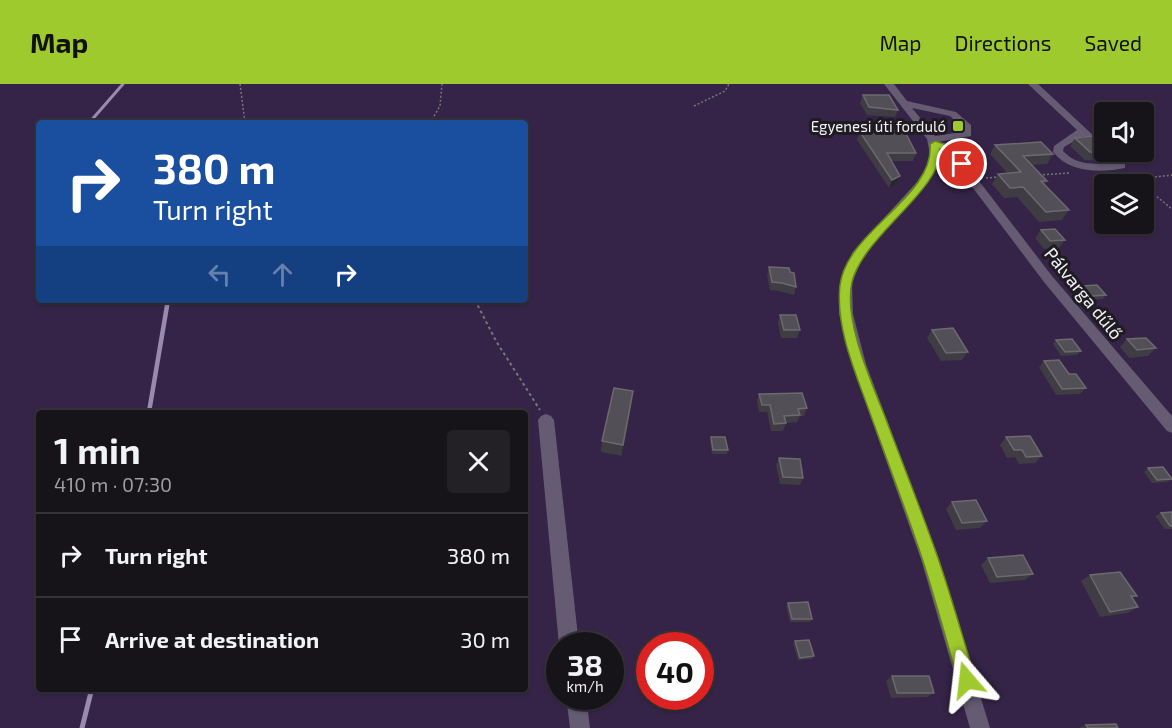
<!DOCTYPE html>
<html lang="en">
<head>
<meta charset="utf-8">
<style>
  body { margin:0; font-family:"Exo 2",sans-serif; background:#232126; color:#f1f3f6; height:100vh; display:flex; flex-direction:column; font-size:22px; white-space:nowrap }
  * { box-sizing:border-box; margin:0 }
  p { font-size:20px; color:#9e9ea2 }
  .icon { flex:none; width:33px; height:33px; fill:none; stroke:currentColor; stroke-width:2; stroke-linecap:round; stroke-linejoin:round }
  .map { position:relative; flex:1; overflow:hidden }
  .side { position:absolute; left:36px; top:326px; width:492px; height:282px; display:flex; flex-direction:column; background:#161419; border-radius:6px; box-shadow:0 2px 4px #0004,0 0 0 2px #353338 }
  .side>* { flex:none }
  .top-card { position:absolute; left:36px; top:36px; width:492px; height:183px; border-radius:6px; box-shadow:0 2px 4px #0004,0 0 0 2px #353338; background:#1a4fa0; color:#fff; overflow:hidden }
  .fabs { position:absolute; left:1094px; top:18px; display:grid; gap:12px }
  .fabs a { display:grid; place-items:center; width:60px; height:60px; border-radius:6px; background:#161419; box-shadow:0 2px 4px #0004,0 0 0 2px #353338; font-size:30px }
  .speed { position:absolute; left:546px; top:548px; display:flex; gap:12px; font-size:30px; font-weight:700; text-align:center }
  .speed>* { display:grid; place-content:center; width:78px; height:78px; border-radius:50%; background:#161419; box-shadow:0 2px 4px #0004,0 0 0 2px #353338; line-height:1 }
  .speed small { font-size:15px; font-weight:400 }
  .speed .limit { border:9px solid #d22; background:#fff; color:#111 }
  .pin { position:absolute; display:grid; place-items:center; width:51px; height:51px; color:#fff; margin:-26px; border:3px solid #fff; border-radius:50%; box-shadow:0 2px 6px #0007 }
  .me { position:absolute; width:66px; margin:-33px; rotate:343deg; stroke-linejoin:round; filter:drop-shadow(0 0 4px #0008) }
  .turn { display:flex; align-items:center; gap:21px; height:126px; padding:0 18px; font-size:27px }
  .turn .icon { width:78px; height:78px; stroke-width:2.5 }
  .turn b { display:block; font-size:42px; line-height:51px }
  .lanes { display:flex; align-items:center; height:57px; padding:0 18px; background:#0003; justify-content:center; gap:30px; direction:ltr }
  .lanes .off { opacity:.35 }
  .round { display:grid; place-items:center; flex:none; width:63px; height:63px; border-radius:6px; background:#232126 }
  .summary { display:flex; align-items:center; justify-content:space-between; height:102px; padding:0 18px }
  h1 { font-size:36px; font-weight:700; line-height:45px }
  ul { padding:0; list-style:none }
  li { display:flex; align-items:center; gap:18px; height:84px; padding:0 18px; border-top:2px solid #353338 }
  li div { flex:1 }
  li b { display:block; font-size:22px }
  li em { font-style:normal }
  header { display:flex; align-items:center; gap:36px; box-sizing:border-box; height:84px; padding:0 30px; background:#9fca2d; color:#111 }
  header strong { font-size:28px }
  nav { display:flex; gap:33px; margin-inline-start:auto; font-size:21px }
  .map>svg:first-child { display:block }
  .green { fill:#352447; fill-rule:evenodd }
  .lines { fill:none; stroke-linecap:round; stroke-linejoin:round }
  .stream-far2 { stroke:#9a8aaf; stroke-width:3 }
  .stream-far1 { stroke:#9a8aaf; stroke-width:4.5 }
  .stream { stroke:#9a8aaf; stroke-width:5 }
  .path-far1 { stroke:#77757a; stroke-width:1.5; stroke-dasharray:2 2; stroke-linecap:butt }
  .path { stroke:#77757a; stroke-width:2; stroke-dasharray:3 3; stroke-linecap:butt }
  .minor { fill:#655b72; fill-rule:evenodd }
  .wall { fill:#3f3c43 }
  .shaded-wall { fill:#29262d }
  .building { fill:#524f56; stroke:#6c696f; stroke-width:1.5 }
  .route { fill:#9fca2d; stroke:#67831d; stroke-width:1.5 }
  .poi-dot { fill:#9fca2d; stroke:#1e1b21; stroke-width:2 }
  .labels { text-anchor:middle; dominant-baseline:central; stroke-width:6; stroke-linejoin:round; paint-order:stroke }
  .far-poi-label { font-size:15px; fill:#f4f2f7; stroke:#1e1b21; text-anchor:end }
  .street-label { font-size:18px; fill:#f4f2f7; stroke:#1e1b21 }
</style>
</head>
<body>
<header>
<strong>Map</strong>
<nav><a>Map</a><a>Directions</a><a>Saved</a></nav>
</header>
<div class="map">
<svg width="1172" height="644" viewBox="0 0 1172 644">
  <rect width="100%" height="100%" fill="#1e1b21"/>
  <path class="green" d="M0,0H1172V644H0ZM1104,28H1143V68H1104ZM39,39H525V216H39ZM1104,100H1143V140H1104ZM39,328H525V604H39ZM560,561H610V612H560ZM650,561H700V612H650Z"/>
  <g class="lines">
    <path class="stream-far2" d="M89,39L123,0"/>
    <path class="stream-far1" d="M149,328L168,216"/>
    <path class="stream" d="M82,644L92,604"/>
    <path class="path-far1" d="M240,0L245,39
      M694,22L725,7L729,0
      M430,39L440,22L442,0
      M1129,90L1172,125
      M1039,91L1070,89
      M986,94L998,93
      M1139,95L1172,91"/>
    <path class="path" d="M475,216L496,257L540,326"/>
    <path class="minor" d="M884,0H894L907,17L956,28L971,41V52L938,58L953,63L1052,192L1172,332V349L1167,347L1044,198L945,67L939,65L941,75L925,102L864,170L852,199L853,230L866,280L939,475L990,644H970L921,475L852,280L839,230L840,199L852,169L917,98L931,75L927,55ZM912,24L950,32L963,44L962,48L935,52Z
      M1028,0H1038L1095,53L1090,56L1083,52L1064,63L1063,67C1077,82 1094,80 1112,79L1101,68L1104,65V68H1111L1125,80V84C1100,89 1070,89 1053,68L1054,62L1077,46Z
      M546,330L551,332L554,336L579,561H559L538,336L541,332Z
      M566,612H586L590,644H570Z"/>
  </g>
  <path class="wall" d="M863,11L898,26L895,33L867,31L860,19Z
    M860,48L916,69L913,77H891L896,100L889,104L857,56Z
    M1075,54L1110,69L1105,77L1085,76L1070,62Z
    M995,61L1053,70L1047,80L1032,81L1047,97L1044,101L1069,126L1062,136L1039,138L1017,113L1004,114L992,100L998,90L1007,89L990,70Z
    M1041,146L1065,156L1059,164L1044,165L1035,154Z
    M769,183L790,188L796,203L794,211L779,207L770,206L767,191Z
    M1083,202L1106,211L1103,215L1089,216L1080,206Z
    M780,231L800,246L797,254H781L778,239Z
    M932,246L968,268L962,276L941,277L927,254Z
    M1127,255L1156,264L1148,272L1129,274L1120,263Z
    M1056,256L1081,267L1077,271L1061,272L1053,260Z
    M1044,277L1069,290L1086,304L1080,310L1056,311L1039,283Z
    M759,310L807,324L804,332H800L797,338L786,339L783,347H771L767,328H759L757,317Z
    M632,318L622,372L601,368L602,357Z
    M711,353L728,366L727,370H712L710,357Z
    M1006,353L1042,372L1035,379L1019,380L1015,373L1007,374L1000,361Z
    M779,374L803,394L800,401L780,400L776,381Z
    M1148,384L1172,395L1167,398L1152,399L1144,388Z
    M952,418L987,437L980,444L956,446L946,425Z
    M1172,428V445H1165L1155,432L1161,429Z
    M988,474L1033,490L1025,496L990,499L981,481Z
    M1090,491L1137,512L1132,514L1138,523L1128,529L1100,533L1081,497Z
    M788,519L812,535L810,538H790L786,522Z
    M795,557L814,572L812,575L798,576L793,560Z
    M892,592L934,609L927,613L891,614L886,597Z
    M1086,641L1118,644H1078Z"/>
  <path class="shaded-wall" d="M900,92L896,100L889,104L892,96Z
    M633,307L632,318L622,372L623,361Z"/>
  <path class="building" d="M863,11H889L898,26L869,23Z
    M904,46L916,69H887L900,92L892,96L860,48Z
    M1092,52L1104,63V68H1108L1110,69L1090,68L1075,54Z
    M1041,58L1053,70L1023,72L1047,97H1041L1069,126L1046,128L1023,103L1010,104L998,90L1021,88L995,61Z
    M1055,145L1065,156L1050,157L1041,146Z
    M769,183L789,184L790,188L794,189L796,203L782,199L772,198Z
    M1097,201L1106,211L1092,212L1083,202Z
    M780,231H796L800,246H784Z
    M953,244L968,268L946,269L932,246Z
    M1146,254L1156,264L1137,266L1127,255Z
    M1072,255L1081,267L1065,268L1056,256Z
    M1059,276L1069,290H1076L1086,304L1062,305L1044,277Z
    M614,304L633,307L623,361L602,357Z
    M802,309L807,324L798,325L800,331L784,332L786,339L774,340L770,321H762L759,310Z
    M1030,352L1042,372L1026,373L1022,366H1014L1006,353Z
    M711,353H725L728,366H713Z
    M779,374L800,375L803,394L783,393Z
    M1163,383L1172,395L1157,396L1148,384Z
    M976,416L987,437L962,439L952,418Z
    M1172,428V442H1170L1161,429Z
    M1023,471L1033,490L997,493L988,474Z
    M1120,488L1137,512H1131L1138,523L1110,528L1090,491Z
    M808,518L812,535H792L788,519Z
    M809,556L814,572L800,574L795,557Z
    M892,592H929L934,609H897Z
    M1116,640L1118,644H1088L1086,641Z"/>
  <path class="route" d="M935,57L953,63L966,80L958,82L946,67L940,65C944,104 863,152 852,198C843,238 873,301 887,338C904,383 922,428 938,474C952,514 963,555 976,596L973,602L967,605L961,602L958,596C946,555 935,514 922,474C906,426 888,379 871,332C857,292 835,245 840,201C847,146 935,113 930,60Z"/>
  <rect class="poi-dot" x="952" y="36" width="12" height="12" rx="3"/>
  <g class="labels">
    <g class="far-poi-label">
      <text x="946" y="42">Egyenesi úti forduló</text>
    </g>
    <g class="street-label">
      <text transform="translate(1084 209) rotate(51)">Pálvarga dűlő</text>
    </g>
  </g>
</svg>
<div class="fabs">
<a><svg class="icon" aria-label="sound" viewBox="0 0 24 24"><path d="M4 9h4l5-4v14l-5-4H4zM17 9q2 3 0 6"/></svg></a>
<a><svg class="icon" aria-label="layers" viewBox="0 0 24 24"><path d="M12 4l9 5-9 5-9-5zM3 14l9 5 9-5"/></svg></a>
</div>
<div class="speed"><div>38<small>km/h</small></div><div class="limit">40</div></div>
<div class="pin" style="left:962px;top:80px;background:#d93025"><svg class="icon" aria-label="arrive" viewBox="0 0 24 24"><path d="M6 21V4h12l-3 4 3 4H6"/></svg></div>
<svg class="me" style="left:967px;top:596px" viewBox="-20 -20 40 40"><path d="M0-17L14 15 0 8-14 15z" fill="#9fca2d" stroke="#fff" stroke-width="4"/></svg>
<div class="top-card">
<div class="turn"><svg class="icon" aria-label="right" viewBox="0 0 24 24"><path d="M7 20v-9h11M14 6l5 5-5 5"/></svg><div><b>380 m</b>Turn right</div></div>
<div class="lanes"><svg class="icon off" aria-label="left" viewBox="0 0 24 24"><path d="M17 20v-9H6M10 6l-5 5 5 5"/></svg><svg class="icon off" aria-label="ahead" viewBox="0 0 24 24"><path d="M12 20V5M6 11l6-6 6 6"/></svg><svg class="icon" aria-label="right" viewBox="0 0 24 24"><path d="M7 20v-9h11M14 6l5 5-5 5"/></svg></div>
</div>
<section class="side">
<div class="summary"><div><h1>1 min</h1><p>410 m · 07:30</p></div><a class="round"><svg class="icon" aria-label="close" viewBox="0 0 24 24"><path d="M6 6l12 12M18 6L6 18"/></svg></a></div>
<ul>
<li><svg class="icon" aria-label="right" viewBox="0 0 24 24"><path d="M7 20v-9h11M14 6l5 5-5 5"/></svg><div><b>Turn right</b></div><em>380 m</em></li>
<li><svg class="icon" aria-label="arrive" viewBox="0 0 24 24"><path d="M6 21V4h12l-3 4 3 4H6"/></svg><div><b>Arrive at destination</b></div><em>30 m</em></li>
</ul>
</section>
</div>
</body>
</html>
